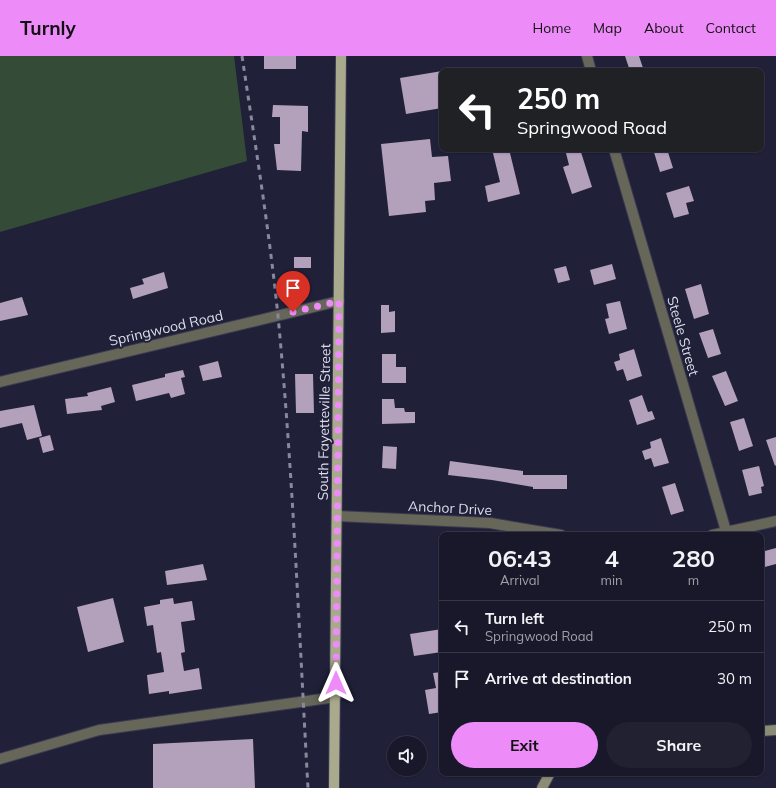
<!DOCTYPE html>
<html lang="en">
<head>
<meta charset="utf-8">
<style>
  body { margin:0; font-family:Mulish,sans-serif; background:#212132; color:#f1f3f6; height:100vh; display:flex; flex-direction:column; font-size:15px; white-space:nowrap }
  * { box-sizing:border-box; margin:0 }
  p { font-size:13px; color:#9fa0a8 }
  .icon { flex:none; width:22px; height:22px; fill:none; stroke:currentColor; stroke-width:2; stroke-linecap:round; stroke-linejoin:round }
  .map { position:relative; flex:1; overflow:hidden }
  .side { position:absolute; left:439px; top:476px; width:325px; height:244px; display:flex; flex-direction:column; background:#18182a; border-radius:8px; box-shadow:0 1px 3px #0004,0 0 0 1px #363747 }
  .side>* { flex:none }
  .top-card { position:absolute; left:439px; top:12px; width:325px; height:84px; border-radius:8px; box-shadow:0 1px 3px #0004,0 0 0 1px #363747; background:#202124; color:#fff; overflow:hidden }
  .tools { position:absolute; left:387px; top:680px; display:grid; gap:8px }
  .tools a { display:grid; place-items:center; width:40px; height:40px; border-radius:50%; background:#18182a; box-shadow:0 1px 3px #0004,0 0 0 1px #363747; font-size:20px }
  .pin { position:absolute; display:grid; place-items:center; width:34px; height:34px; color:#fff; margin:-41px -17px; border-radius:50% 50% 50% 0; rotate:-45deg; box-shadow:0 0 4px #0007 }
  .pin .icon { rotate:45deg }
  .me { position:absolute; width:44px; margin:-22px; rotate:0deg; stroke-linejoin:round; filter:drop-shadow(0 0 3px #0008) }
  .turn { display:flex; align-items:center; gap:14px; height:84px; padding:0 12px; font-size:18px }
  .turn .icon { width:52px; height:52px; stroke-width:2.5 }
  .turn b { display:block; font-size:28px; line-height:34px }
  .eta { display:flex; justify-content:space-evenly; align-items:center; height:68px; text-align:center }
  .eta b { font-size:24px; font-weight:700; line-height:28px }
  .cta { display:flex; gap:8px; margin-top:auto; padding:8px 12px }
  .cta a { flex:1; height:46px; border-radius:24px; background:#ed8cf9; color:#111; font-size:16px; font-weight:700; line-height:46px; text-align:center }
  .cta a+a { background:#212132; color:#f1f3f6 }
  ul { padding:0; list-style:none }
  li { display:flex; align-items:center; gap:12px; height:52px; padding:0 12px; border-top:1px solid #363747 }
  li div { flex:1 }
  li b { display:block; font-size:15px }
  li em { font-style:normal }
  header { display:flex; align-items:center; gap:24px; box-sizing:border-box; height:56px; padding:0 20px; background:#ed8cf9; color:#111 }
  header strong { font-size:19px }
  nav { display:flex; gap:22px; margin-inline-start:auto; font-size:14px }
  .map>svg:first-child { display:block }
  .green { fill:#344b37 }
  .building { fill:#b3a0bb }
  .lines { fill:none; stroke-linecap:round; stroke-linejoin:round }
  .street-casing { stroke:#3a3a51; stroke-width:12 }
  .secondary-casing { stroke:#3a3a51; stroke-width:12 }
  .primary-casing { stroke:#3a3a51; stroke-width:12 }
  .street { stroke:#666659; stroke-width:10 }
  .secondary { stroke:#8c8c76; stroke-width:10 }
  .primary { stroke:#a9a98d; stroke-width:10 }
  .rail { stroke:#88899c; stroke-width:3; stroke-dasharray:5 5; stroke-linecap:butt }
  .route { stroke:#ed8cf9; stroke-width:7; stroke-dasharray:0 12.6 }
  .labels { text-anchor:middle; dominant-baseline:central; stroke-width:4; stroke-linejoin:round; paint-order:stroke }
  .street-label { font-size:14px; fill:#dbdcec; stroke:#202038 }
</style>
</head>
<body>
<header>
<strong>Turnly</strong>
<nav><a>Home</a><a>Map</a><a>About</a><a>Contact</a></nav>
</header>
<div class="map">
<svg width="776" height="732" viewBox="0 0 776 732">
  <rect width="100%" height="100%" fill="#202038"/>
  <path class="green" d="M0,0H234L247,105L0,176Z"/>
  <path class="building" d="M264,0H296V13H264Z
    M625,0H639L644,15H630Z
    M442,15V52L406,58L400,22Z
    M273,49L308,50V76L302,75L301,115L277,114L274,88H280V61H272Z
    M430,83L432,101L448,100L451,125L434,127L435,144L425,145L426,156L389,160L381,88Z
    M492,93H509L520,138L488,146L485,130L500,126Z
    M565,93H580L592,131L572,138L563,111L569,109Z
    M653,93H667L673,112L660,116Z
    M689,130L694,145L686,147L689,158L674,162L666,137Z
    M294,201H311V212H294Z
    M612,208L616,223L594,229L590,214Z
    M566,210L570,224L558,227L554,213Z
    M164,216L168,232L133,243L130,232L144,228L142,223Z
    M701,228L709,258L694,263L685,233Z
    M22,241L28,259L0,265V247Z
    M620,245L627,273L609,278L605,263L609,262L606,248Z
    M381,249H389V256L395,255V276L381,277Z
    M713,273L721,298L708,302L699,277Z
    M634,293L642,320L627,325L623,313L617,315L614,306L620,304L619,298Z
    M382,298H396V311H406V327H382Z
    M218,305L222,321L203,325L199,310Z
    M183,314L185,321L181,322L185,338L171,342L169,337L136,345L132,329L165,321V318Z
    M726,315L738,345L725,350L712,320Z
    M295,318H313L314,357H296Z
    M111,331L115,346L101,350L102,354L67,358L65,343L88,340L87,337Z
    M642,339L648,356L652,355L655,363L637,369L629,344Z
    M382,343H394L395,352H404L405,356H415V367L382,368Z
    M34,349L42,380L27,384L22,367L0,372V355Z
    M744,362L753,390L739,395L730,366Z
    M50,379L54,394L43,397L39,382Z
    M776,381V409L775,410L766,384Z
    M661,382L669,407L654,411L651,402L645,404L642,395L651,392L650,386Z
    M383,390L397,391L396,413L382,412Z
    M450,405L523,415V419H567V433H533V431L492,424L448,419Z
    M759,410L764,430L761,431L762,437L749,440L742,414Z
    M675,427L684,455L671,459L662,431Z
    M776,492V508L761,512V496Z
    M203,508L207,524L167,529L165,515Z
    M113,542L124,586L88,596L77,551Z
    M173,542L174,548L192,545L195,564L181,566L185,596L181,597L184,615L199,612L202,633L169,638V635L149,638L147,619L164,616L161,596L157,597L153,569L147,570L144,551L160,548V544Z
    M442,573V596L414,600L410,578Z
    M442,616V656L429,658L425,634L436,632L433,617Z
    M253,683L255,732H153V688Z"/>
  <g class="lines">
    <g class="street-casing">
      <path id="street" d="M587,0L591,15
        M614,93L726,475
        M0,326L339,245
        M337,460L490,467L561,479
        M712,479L776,465
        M0,703L99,674L336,641"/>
    </g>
    <g class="secondary-casing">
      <path id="secondary" d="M761,675L776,674
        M542,732L550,717"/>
    </g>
    <g class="primary-casing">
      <path id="primary" d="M334,732L341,0"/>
    </g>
    <use href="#street" class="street"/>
    <use href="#secondary" class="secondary"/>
    <use href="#primary" class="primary"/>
    <path class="rail" d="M242,0C255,87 269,173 278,260C293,417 299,575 308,732"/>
  </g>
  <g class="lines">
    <path class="route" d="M293,256L339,245L336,627"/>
  </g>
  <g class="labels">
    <g class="street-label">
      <text transform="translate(166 272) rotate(-13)">Springwood Road</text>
      <text transform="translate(683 280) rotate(74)">Steele Street</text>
      <text transform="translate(324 366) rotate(-89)">South Fayetteville Street</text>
      <text transform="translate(450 452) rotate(3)">Anchor Drive</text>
    </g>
  </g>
</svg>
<div class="tools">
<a><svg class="icon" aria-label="sound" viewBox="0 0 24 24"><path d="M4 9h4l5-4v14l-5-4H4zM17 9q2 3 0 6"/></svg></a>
</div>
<div class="pin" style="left:293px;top:256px;background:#d93025"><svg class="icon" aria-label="arrive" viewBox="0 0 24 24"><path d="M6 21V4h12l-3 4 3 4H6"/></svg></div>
<svg class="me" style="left:336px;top:627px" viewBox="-20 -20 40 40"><path d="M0-17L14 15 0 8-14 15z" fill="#ed8cf9" stroke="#fff" stroke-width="4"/></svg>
<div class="top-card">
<div class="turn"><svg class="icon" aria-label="left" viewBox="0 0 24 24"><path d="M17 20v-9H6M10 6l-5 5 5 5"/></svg><div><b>250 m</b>Springwood Road</div></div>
</div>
<section class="side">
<div class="eta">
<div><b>06:43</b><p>Arrival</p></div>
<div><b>4</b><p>min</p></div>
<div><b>280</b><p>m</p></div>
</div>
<ul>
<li><svg class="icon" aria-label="left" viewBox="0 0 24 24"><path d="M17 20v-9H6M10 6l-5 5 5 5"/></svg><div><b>Turn left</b><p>Springwood Road</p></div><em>250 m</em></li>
<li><svg class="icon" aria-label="arrive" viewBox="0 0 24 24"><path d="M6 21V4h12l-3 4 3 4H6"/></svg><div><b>Arrive at destination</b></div><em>30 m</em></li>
</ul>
<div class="cta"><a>Exit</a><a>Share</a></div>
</section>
</div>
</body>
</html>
